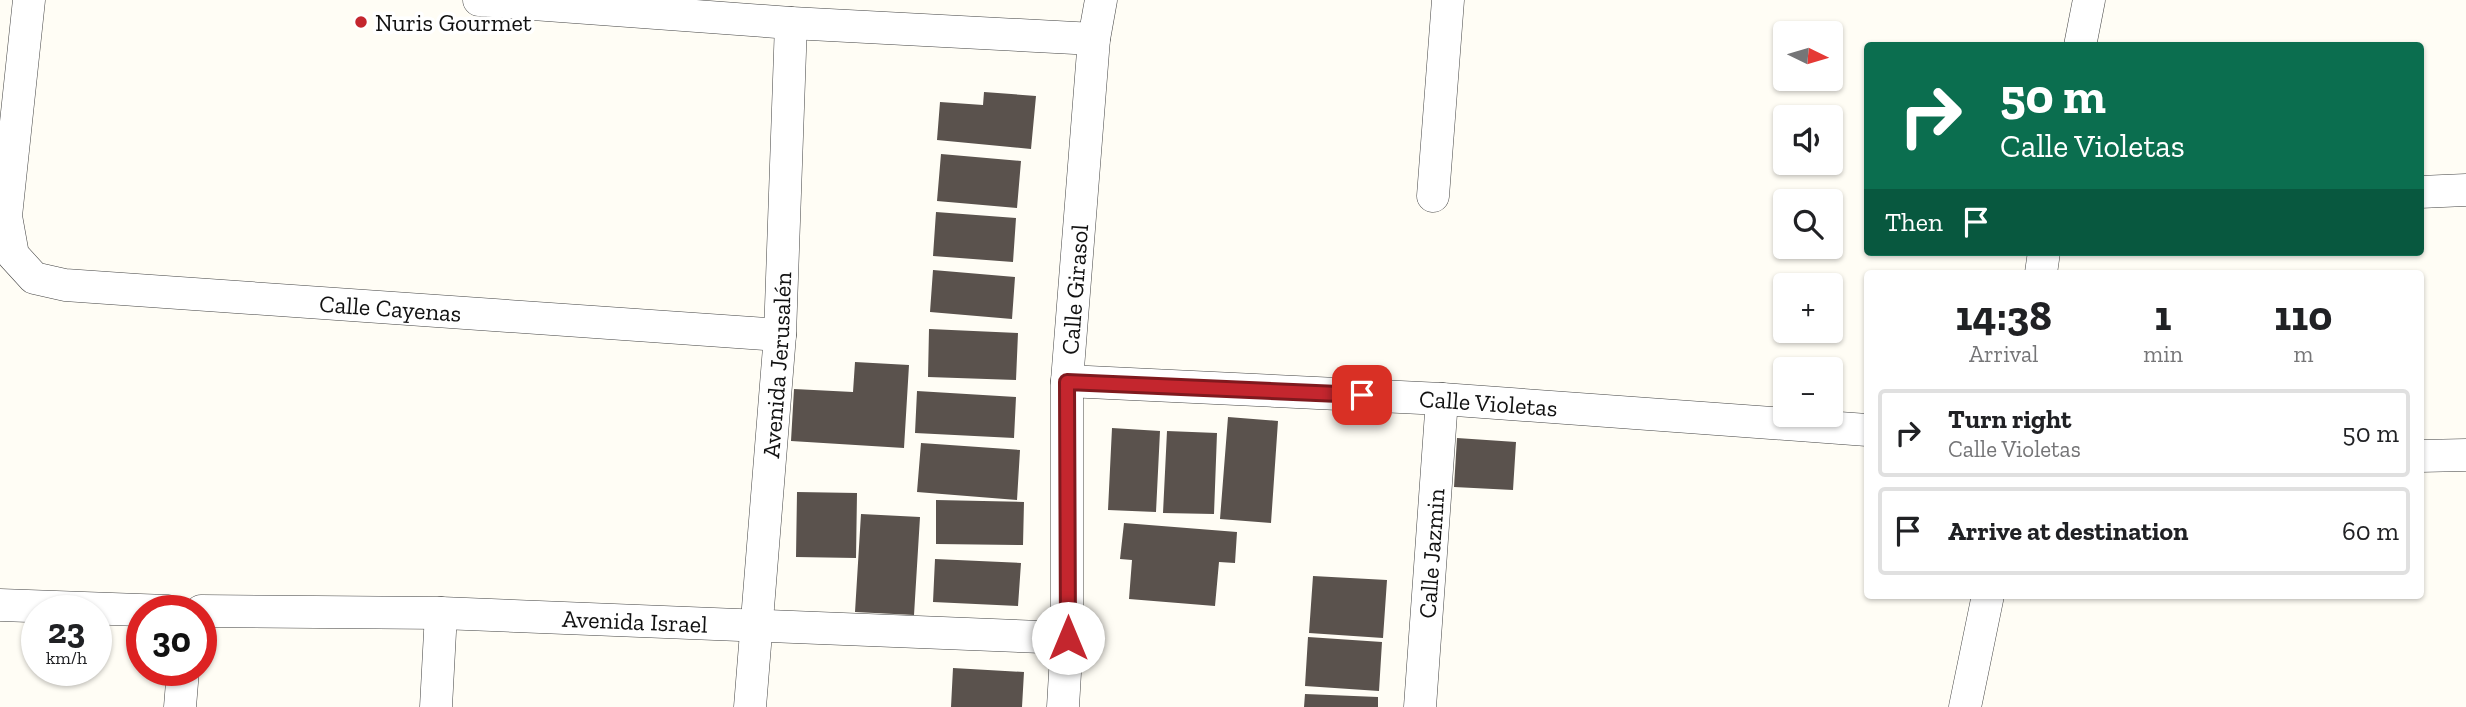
<!DOCTYPE html>
<html lang="en">
<head>
<meta charset="utf-8">
<style>
  body { margin:0; font-family:"Zilla Slab",serif; background:#f6f6f6; color:#202124; height:100vh; display:flex; flex-direction:column; font-size:26px; white-space:nowrap }
  * { box-sizing:border-box; margin:0 }
  p { font-size:23px; color:#757577 }
  .icon { flex:none; width:38px; height:38px; fill:none; stroke:currentColor; stroke-width:2; stroke-linecap:round; stroke-linejoin:round }
  .map { position:relative; flex:1; overflow:hidden }
  .panel { position:absolute; left:1864px; top:270px; width:560px; height:329px; display:flex; flex-direction:column; background:#fff; border-radius:7px; box-shadow:0 2px 5px #0004 }
  .panel>* { flex:none }
  .guide { position:absolute; left:1864px; top:42px; width:560px; height:214px; border-radius:7px; box-shadow:0 2px 5px #0004; background:#0b6e4f; color:#fff; overflow:hidden }
  .needle { width:46px; rotate:95deg }
  .fabs { position:absolute; left:1773px; top:21px; display:grid; gap:14px }
  .fabs a { display:grid; place-items:center; width:70px; height:70px; border-radius:7px; background:#fff; box-shadow:0 2px 5px #0004; font-size:35px }
  .speed { position:absolute; left:21px; top:595px; display:flex; gap:14px; font-size:35px; font-weight:700; text-align:center }
  .speed>* { display:grid; place-content:center; width:91px; height:91px; border-radius:50%; background:#fff; box-shadow:0 2px 5px #0004; line-height:1 }
  .speed small { font-size:18px; font-weight:400 }
  .speed .limit { border:10px solid #d22; background:#fff; color:#111 }
  .pin { position:absolute; display:grid; place-items:center; width:60px; height:60px; color:#fff; margin:-30px; border-radius:14px; box-shadow:0 4px 10px #0006 }
  .me { position:absolute; width:77px; margin:-38px; rotate:0deg; stroke-linejoin:round; filter:drop-shadow(0 0 5px #0008) }
  .turn { display:flex; align-items:center; gap:24px; height:147px; padding:0 21px; font-size:32px }
  .turn .icon { width:91px; height:91px; stroke-width:2.5 }
  .turn b { display:block; font-size:49px; line-height:60px }
  .then { display:flex; align-items:center; height:66px; padding:0 21px; background:#0003; gap:14px; font-size:26px }
  .eta { display:flex; justify-content:space-evenly; align-items:center; height:119px; text-align:center }
  .eta b { font-size:42px; font-weight:700; line-height:49px }
  ul { padding:0; list-style:none }
  li { display:flex; align-items:center; gap:21px; height:88px; margin:0 14px 10px; padding:0 7px; border:4px solid #e0e0e0; border-radius:7px }
  li div { flex:1 }
  li b { display:block; font-size:26px }
  li em { font-style:normal }
  .map>svg:first-child { display:block }
  .building { fill:#5a524d }
  .lines { fill:none; stroke-linecap:round; stroke-linejoin:round }
  .street-casing { stroke:#444; stroke-width:33 }
  .street { stroke:#fff; stroke-width:32 }
  .route-casing { stroke:#7f191e; stroke-width:18 }
  .route { stroke:#c4262e; stroke-width:12 }
  .poi-dot { fill:#c4262e; stroke:#fff; stroke-width:2.5 }
  .labels { text-anchor:middle; dominant-baseline:central; stroke-width:7; stroke-linejoin:round; paint-order:stroke }
  .poi-label { font-size:24px; fill:#111; stroke:#fff; text-anchor:start }
  .street-label { font-size:24px; fill:#111; stroke:#fff }
</style>
</head>
<body>
<div class="map">
<svg width="2466" height="707" viewBox="0 0 2466 707">
  <rect width="100%" height="100%" fill="#fffdf5"/>
  <path class="building" d="M984,92L1036,96L1031,149L937,140L940,102L983,105Z
    M941,154L1021,161L1017,208L937,201Z
    M936,212L1016,218L1013,262L933,256Z
    M933,270L1015,277L1012,319L930,312Z
    M929,329L1018,333L1016,380L928,377Z
    M855,362L909,365L904,448L791,441L794,389L853,392Z
    M917,391L1016,397L1014,438L915,433Z
    M1228,417L1278,421L1271,523L1220,519Z
    M1112,428L1160,431L1156,512L1108,510Z
    M1167,431L1217,433L1214,514L1163,513Z
    M1457,438L1516,442L1513,490L1454,487Z
    M921,443L1020,450L1017,500L917,492Z
    M797,492L857,493L856,558L796,557Z
    M936,500L1024,502L1023,545L936,544Z
    M861,514L920,517L914,615L855,612Z
    M1124,523L1237,532L1235,563L1219,562L1215,606L1129,599L1132,560L1120,559Z
    M935,559L1021,563L1018,606L933,602Z
    M1313,576L1387,580L1383,638L1309,633Z
    M1308,637L1382,642L1379,691L1305,686Z
    M953,668L1024,672L1022,707H951Z
    M1305,694L1378,697V707H1304Z"/>
  <g class="lines">
    <g class="street-casing">
      <g id="street">
        <path id="s1" d="M29,0L6,216L13,255L34,278L65,285L780,335"/>
        <path d="M479,0L791,23L1094,39"/>
        <path d="M2080,46L2089,0"/>
        <path d="M2420,192L2466,190"/>
        <path d="M1433,196L1448,0"/>
        <path d="M2041,273L2044,252"/>
        <path id="s2" d="M1067,381L1442,399L1867,430"/>
        <path d="M2420,456L2466,455"/>
        <path d="M0,605L168,611"/>
        <path id="s3" d="M201,611L441,613L1067,638"/>
        <path d="M180,707L183,670"/>
        <path d="M436,707L441,613"/>
        <path id="s4" d="M750,707L780,335L791,23"/>
        <path id="s5" d="M1063,707L1067,638V381L1094,39L1101,0"/>
        <path id="s6" d="M1420,707L1442,399"/>
        <path d="M1965,707L1988,595"/>
      </g>
    </g>
    <use href="#street" class="street"/>
  </g>
  <g class="lines">
    <g class="route-casing">
      <path id="route" d="M1068,638L1067,382L1362,395"/>
    </g>
    <use href="#route" class="route"/>
  </g>
  <circle class="poi-dot" cx="361" cy="22" r="7"/>
  <g class="labels">
    <g class="poi-label">
      <text x="375" y="22">Nuris Gourmet</text>
    </g>
    <g class="street-label">
      <text stroke="none"><textPath href="#s5" startOffset="418">Calle Girasol</textPath></text>
      <text stroke="none"><textPath href="#s1" startOffset="646">Calle Cayenas</textPath></text>
      <text stroke="none"><textPath href="#s4" startOffset="343">Avenida Jerusalén</textPath></text>
      <text stroke="none"><textPath href="#s2" startOffset="422">Calle Violetas</textPath></text>
      <text stroke="none"><textPath href="#s6" startOffset="154">Calle Jazmin</textPath></text>
      <text stroke="none"><textPath href="#s3" startOffset="434">Avenida Israel</textPath></text>
    </g>
  </g>
</svg>
<div class="fabs">
<a><svg class="needle" viewBox="-14 -14 28 28"><path d="M0-13l5 13h-10z" fill="#e53935"/><path d="M0 13l5-13h-10z" fill="#757577"/></svg></a>
<a><svg class="icon" aria-label="sound" viewBox="0 0 24 24"><path d="M4 9h4l5-4v14l-5-4H4zM17 9q2 3 0 6"/></svg></a>
<a><svg class="icon" aria-label="search" viewBox="0 0 24 24"><circle cx="10" cy="10" r="6"/><path d="M15 15l6 6"/></svg></a>
<a>+</a>
<a>−</a>
</div>
<div class="speed"><div>23<small>km/h</small></div><div class="limit">30</div></div>
<div class="pin" style="left:1362px;top:395px;background:#d93025"><svg class="icon" aria-label="arrive" viewBox="0 0 24 24"><path d="M6 21V4h12l-3 4 3 4H6"/></svg></div>
<svg class="me" style="left:1068px;top:638px" viewBox="-20 -20 40 40"><circle r="19" fill="#fff"/><path d="M0-13L10 11 0 6-10 11z" fill="#c4262e"/></svg>
<div class="guide">
<div class="turn"><svg class="icon" aria-label="right" viewBox="0 0 24 24"><path d="M7 20v-9h11M14 6l5 5-5 5"/></svg><div><b>50 m</b>Calle Violetas</div></div>
<div class="then">Then<svg class="icon" aria-label="arrive" viewBox="0 0 24 24"><path d="M6 21V4h12l-3 4 3 4H6"/></svg></div>
</div>
<section class="panel">
<div class="eta">
<div><b>14:38</b><p>Arrival</p></div>
<div><b>1</b><p>min</p></div>
<div><b>110</b><p>m</p></div>
</div>
<ul>
<li><svg class="icon" aria-label="right" viewBox="0 0 24 24"><path d="M7 20v-9h11M14 6l5 5-5 5"/></svg><div><b>Turn right</b><p>Calle Violetas</p></div><em>50 m</em></li>
<li><svg class="icon" aria-label="arrive" viewBox="0 0 24 24"><path d="M6 21V4h12l-3 4 3 4H6"/></svg><div><b>Arrive at destination</b></div><em>60 m</em></li>
</ul>
</section>
</div>
</body>
</html>
